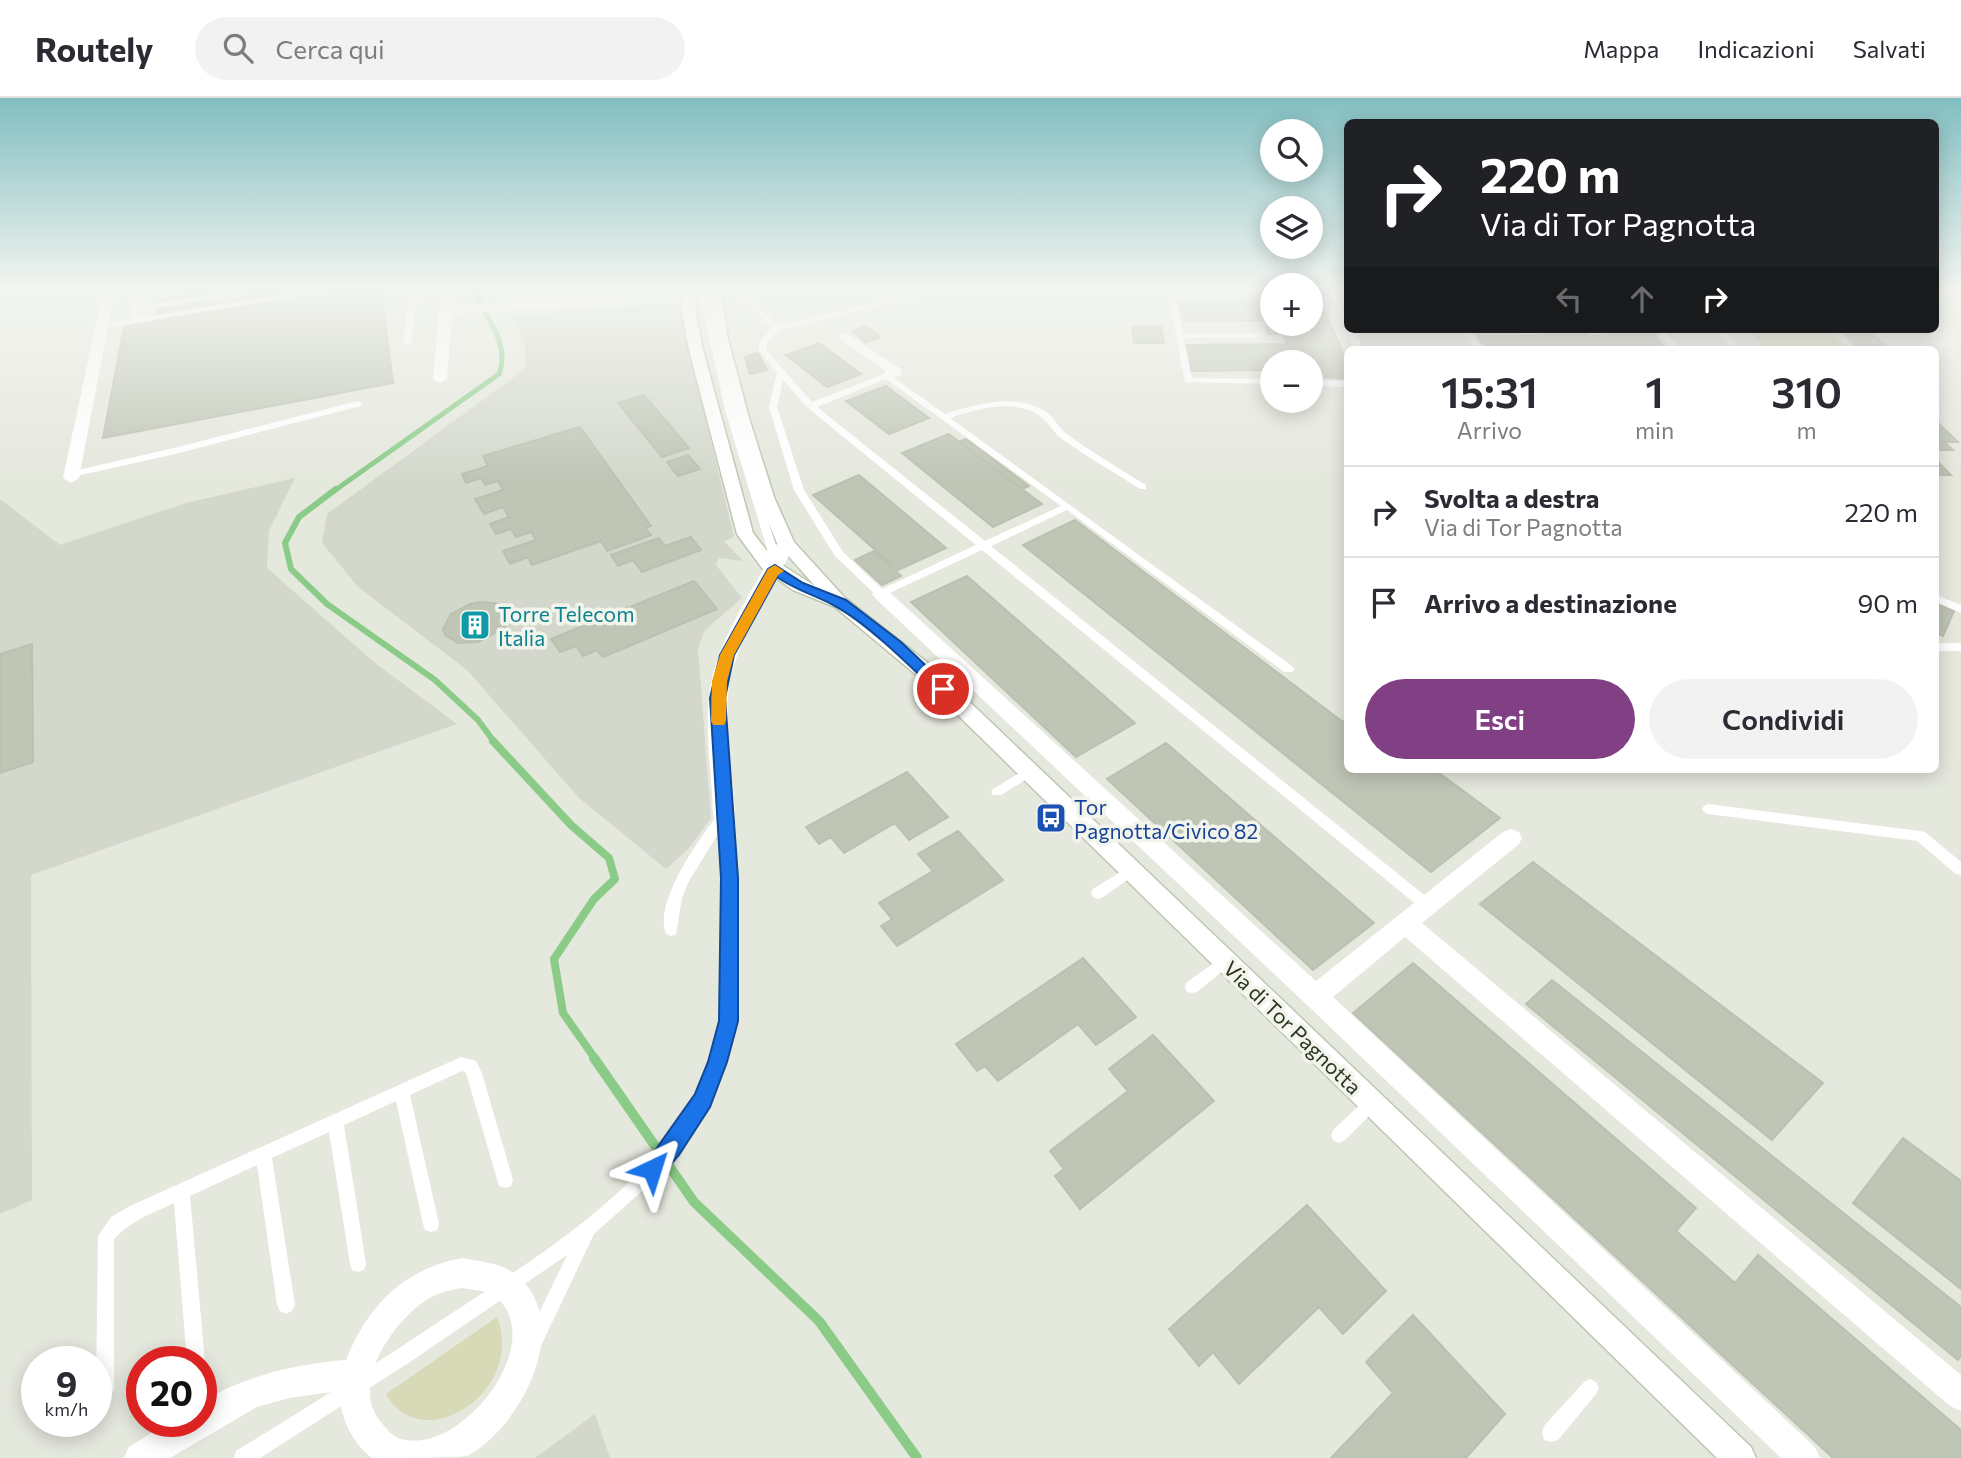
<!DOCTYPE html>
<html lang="it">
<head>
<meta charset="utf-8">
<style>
  body { margin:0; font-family:Commissioner,sans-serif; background:#f2f2f3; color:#2b2b33; height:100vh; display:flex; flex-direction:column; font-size:26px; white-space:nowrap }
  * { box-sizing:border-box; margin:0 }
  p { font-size:23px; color:#7c7c81 }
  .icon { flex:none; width:38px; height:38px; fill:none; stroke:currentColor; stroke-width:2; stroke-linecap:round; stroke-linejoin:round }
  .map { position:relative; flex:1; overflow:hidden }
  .side { position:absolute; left:1344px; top:248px; width:595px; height:427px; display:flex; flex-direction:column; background:#fff; border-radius:10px; box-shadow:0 4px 18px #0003 }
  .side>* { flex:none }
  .guide { position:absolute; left:1344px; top:21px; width:595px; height:214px; border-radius:10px; box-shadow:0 4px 18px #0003; background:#202124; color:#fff; overflow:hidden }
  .buttons { position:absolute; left:1260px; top:21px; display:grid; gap:14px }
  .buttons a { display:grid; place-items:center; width:63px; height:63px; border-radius:50%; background:#fff; box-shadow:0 4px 18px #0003; font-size:35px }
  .speed { position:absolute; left:21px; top:1248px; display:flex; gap:14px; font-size:35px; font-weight:700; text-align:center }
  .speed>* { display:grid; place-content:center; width:91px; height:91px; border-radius:50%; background:#fff; box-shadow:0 4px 18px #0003; line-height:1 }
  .speed small { font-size:18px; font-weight:400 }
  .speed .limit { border:10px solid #d22; background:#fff; color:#111 }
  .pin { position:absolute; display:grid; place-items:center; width:60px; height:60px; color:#fff; margin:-30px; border:4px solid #fff; border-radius:50%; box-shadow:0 2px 7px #0007 }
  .me { position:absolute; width:77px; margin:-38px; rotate:41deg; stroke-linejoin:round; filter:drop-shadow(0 0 5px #0008) }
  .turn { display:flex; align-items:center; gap:24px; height:147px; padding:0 21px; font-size:32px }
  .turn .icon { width:91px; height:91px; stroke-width:2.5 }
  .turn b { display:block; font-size:49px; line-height:60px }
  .lanes { display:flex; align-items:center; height:66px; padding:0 21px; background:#0003; justify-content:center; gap:35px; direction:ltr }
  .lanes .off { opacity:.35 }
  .eta { display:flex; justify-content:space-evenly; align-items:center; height:119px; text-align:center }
  .eta b { font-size:42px; font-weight:600; line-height:49px }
  .cta { display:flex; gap:14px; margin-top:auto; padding:14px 21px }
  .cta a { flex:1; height:80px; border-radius:42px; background:#814083; color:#fff; font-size:28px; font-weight:600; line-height:80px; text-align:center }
  .cta a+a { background:#f2f2f3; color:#2b2b33 }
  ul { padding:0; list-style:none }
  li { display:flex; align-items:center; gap:21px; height:91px; padding:0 21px; border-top:2px solid #e1e1e2 }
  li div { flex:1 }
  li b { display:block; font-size:26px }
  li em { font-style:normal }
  header { display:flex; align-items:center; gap:42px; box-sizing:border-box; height:98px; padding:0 35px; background:#fff; border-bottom:2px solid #e1e1e2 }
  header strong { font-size:33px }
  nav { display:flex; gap:38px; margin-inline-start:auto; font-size:24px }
  .search { width:490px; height:63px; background:#f2f2f3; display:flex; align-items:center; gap:18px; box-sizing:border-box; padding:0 24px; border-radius:38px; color:#7c7c81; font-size:26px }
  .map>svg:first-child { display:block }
  .built { fill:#d4d8cc }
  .green { fill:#d7d9b7 }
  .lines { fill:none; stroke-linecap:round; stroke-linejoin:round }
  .stream-far3 { stroke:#8acc87; stroke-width:5 }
  .stream-far2 { stroke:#8acc87; stroke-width:6 }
  .stream-far1 { stroke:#8acc87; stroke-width:8 }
  .stream { stroke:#8acc87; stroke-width:10 }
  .building { fill:#c0c6b6; stroke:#bbc1b0; stroke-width:2 }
  .secondary-casing { stroke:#bec8b1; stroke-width:3 }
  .lane { fill:#fff; fill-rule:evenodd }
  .street { fill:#fff; fill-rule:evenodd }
  .secondary { fill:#fff; fill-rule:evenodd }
  .route { fill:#1a73e8; stroke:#114b97; stroke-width:2 }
  .slow { fill:#f59e0b }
  .labels { text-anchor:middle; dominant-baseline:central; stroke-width:7; stroke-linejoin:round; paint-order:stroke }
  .culture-label { font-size:21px; fill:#0d838f; stroke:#f3f5ed; text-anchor:start }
  .transit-label { font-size:21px; fill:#164399; stroke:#f3f5ed; text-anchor:start }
  .street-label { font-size:21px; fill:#2b3720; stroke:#f3f5ed }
</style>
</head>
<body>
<header>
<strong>Routely</strong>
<div class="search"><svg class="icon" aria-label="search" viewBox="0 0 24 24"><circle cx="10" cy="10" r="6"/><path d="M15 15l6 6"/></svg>Cerca qui</div>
<nav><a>Mappa</a><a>Indicazioni</a><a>Salvati</a></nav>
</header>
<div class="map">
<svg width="1961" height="1360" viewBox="0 0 1961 1360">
  <rect width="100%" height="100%" fill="#e5e8dd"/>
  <path class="built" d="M487,192H642L546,199H540L538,193L491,199Z
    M678,205L734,439L724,443L743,463L719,460L716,467L742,500L705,532L698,550L711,720L689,750L666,771L579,700L467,572L358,489L322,445L327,416L525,271V247L514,218Z
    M295,380L269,433L267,470L375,565L457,626L31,777L32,1102L0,1116V401L60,447L186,405Z
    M595,1316L610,1360H535Z"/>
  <path class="green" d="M1747,231H1826L1849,252H1768Z
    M497,1219C526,1295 421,1360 386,1296Z"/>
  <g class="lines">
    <path class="stream-far3" d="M334,393L499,276C511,245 485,219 473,192"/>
    <path class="stream-far2" d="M336,391L299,419L285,445L291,471L327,506L435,582L478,622L495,645"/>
    <path class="stream-far1" d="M493,643L571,727L609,760L615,781L594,801L554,861L563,915L596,962"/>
    <path class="stream" d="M594,960L694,1104L819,1223L917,1360"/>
  </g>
  <path class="building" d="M160,192H344L155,224Z
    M344,192H381L393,285L103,340L124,229Z
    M1311,193H1316L1348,266V281L1311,278V264H1272V272L1191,273L1184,247L1287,246L1283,236H1268L1265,229H1280L1278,226H1311Z
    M1178,202L1272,203V223H1184Z
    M866,228L880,239L866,244L852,233Z
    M1132,228L1161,229L1164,245H1134Z
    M1473,231H1518L1521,235H1476Z
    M1540,231H1584L1588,236H1543Z
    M1603,231H1649L1654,236H1607Z
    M1840,232H1869L1890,252H1861Z
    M1478,238H1655L1666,252H1487Z
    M819,245L861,276L827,289L786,257Z
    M758,255L767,272L750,276L745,259Z
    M886,288L894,294L929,320L889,336L846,303Z
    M644,297L689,350L662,359L618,305Z
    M1936,323L1958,344H1944L1953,352H1936Z
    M580,329L651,428L645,430L651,437L607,453L601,443L532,467L528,459L510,466L503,453L536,442L531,434L516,439L511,431L496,436L490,426L509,419L503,409L484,416L475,401L503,392L498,383L485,387L481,380L466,385L462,376L488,368L483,358Z
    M949,336L1022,391L1042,406L993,429L902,355Z
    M966,341L1029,388L1022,391L959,344Z
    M688,357L700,371L678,378L667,364Z
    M1936,362L1951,377H1936Z
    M859,377L946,450L898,472L813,397Z
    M1075,422L1343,624L1348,620V672H1435L1500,720L1431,774L1023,447Z
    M691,439L701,452L642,474L633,462L618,468L611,457L659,440L665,448Z
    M874,453L901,478L882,487L855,462Z
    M967,478L1135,625L1076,659L911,504Z
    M694,483L717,511L603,559L597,552L583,558L576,548L560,554L551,541Z
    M481,504L500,506L506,511L508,523L504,530L478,544L458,545L445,537L443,531L451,516L470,506Z
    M1936,506L1954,513L1943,538L1936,535Z
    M32,546L33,664L0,675V556Z
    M1166,645L1374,825L1313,872L1107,681Z
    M907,674L948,719L909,742L895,725L844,755L831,739L819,746L806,729Z
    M958,733L1003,782L897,848L881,828L892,821L879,805L933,773L918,756Z
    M1533,764L1823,985L1772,1042L1480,806Z
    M1083,860L1136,919L1096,947L1078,926L998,983L985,968L977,973L956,946Z
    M1413,865L1696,1110L1676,1133L1735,1185L1758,1157L1961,1332V1360H1833L1353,915Z
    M1552,882L1961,1209V1258L1958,1262L1526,906Z
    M1153,937L1214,1003L1080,1111L1055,1078L1064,1071L1050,1053L1128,993L1109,971Z
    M1903,1040L1961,1083V1191L1853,1105Z
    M1307,1107L1386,1193L1343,1236L1319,1209L1239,1286L1213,1254L1199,1268L1169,1231Z
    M1413,1217L1505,1316L1466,1360H1331L1393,1295L1366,1264Z"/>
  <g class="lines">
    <g class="secondary-casing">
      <path id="secondary" d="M687,192H699L695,210L703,252L753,435L774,462L815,488L777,445L758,399L723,278L709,210V192H721L728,241L749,320L774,399L794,444L845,500L933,569L1751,1349L1756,1360H1717L919,579L835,509L793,492L762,470L737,436L689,252L681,210Z"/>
    </g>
    <path class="lane" d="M136,192H144L143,196L172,192H190L186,194L142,201L140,208L240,192H256L252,194L139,213L137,220L313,192H330L326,194L98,231V227L129,221Z
      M410,192H418L411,245L407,247L403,245Z
      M522,192H530L531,210L524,208Z
      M703,192H711L709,202L733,312L777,451L779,471L774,474L769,471L767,451L725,312L701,202Z
      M933,192H946L780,232L767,245V253L812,304L887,275L945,316C975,306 1018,294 1046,314C1055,320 1059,331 1068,337C1093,355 1120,371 1146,387V391H1140C1114,374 1087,359 1062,341C1053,335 1049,324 1040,318C1015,300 977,311 950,320L1292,568L1294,571L1292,574H1284L1067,412L991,448L1433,804L1435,808L1433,812L1428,814L1423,812L982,452L881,499L877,498L835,458L794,392L769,309L777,274L759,253V244L772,230L738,197L745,195L779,227ZM886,281L1061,408L985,443L817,309ZM783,282L808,310L976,447L882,491L843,454L804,392L777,309Z
      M1167,192H1231L1227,194L1174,195L1183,236L1257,235L1261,237L1257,239L1184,240L1192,280L1272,281V286L1185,284Z
      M1328,192H1336L1348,216V227L1344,225Z
      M1348,229V231H1354L1364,252H1356L1346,231Z
      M1462,231H1470L1483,252H1475Z
      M1654,231H1662L1681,252H1673Z
      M1715,231H1723L1742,252H1734Z
      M1311,282L1348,283V289L1311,288Z
      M358,303L362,306L361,308L171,357L72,379L67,376L69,374L170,351Z
      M1936,497L1961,507V515L1936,504Z
      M1936,545H1961V553H1936Z
      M1029,669L1033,671L1035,674L1033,677L1001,697H993L991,694L993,691Z
      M1708,706L1920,733L1925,734L1961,764V777L1956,776L1917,743L1708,716L1704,714L1702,711L1704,708Z
      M724,712L728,713L731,730L737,891L734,927L726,964L705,1012L680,1050L650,1086L594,1136L540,1250L534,1253L528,1250L525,1244L567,1157L410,1264L260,1360H234L236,1353C307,1310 377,1265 446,1219C542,1156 674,1077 711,961C724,921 723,878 723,835C722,802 721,768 719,734L688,785L682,800L676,836L671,838L666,836C653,802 701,740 720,713Z
      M1131,767L1136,768L1138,772L1136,776L1103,799L1098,801L1093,799L1091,795L1093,791Z
      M1225,857L1230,859L1232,863L1230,867L1197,894L1192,895L1187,894L1185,889L1187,884Z
      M461,959L476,963L482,975L513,1082L511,1088L505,1090L499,1088L466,975L462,973L410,997L439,1126L437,1132L431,1134L425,1132L423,1126L396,1003L344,1027L366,1166L364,1172L358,1174L352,1172L350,1166L329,1034L272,1060L295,1207L292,1213L286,1216L280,1213L277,1207L257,1067L190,1098L205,1264L201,1271V1264H187L174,1105C153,1115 130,1123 114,1141V1291L111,1297L105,1300L99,1297L96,1292L98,1138L111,1119L130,1108Z
      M1372,998L1377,1000L1380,1005L1377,1010L1345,1042L1339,1045L1333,1042L1331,1037L1333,1032L1367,1000Z
      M1590,1281L1596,1284L1599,1290L1596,1296L1558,1342L1551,1344L1544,1342L1542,1335L1544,1328L1584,1284Z"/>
    <path class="street" d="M103,192H115L79,380L71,385L63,380Z
      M441,192H453V208L689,192H719L720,194L714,198L452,216L447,281L440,285L433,281Z
      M846,235L901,271V277L887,282L882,281L880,278L886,273L841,242L839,239Z
      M786,441L795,446C771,494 733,543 728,598C725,634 733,681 735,717L732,723L724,726L716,723L713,717C712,682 705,631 709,598C715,543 753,494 777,446Z
      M881,490L887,492L1316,883L1503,734L1511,731L1519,734L1522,740L1519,746L1422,825L1961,1277V1313L1950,1308L1405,839L1333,899L1815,1349L1820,1360H1781L1306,906L875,500L872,496L875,492Z
      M462,1160C476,1163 496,1164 509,1172C579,1216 524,1328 467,1358C456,1360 389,1360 372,1360C352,1345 339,1318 340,1293L289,1300L257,1309L170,1360H124L129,1349L170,1323H201V1304C247,1278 293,1266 346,1262C368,1208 403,1171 462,1160ZM462,1190C471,1192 485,1192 493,1197C552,1239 464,1358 401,1341C391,1338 384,1328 378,1320C352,1283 393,1226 422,1205C434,1196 448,1192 462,1190Z"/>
    <use href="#secondary" class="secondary"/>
  </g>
  <linearGradient id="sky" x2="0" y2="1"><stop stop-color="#82bec1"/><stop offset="0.5" stop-color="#f3f5f0"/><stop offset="1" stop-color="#f3f5f0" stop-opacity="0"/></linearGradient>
  <rect width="1961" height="382" fill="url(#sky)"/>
  <path class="route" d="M775,467L803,485L846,502L901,544L951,591L943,596L938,595C910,568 868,526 835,508C815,497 795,492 777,479L734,557L725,600L738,780V923L727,964L710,1009L679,1057L660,1079L652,1082L645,1079L642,1071L695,996L708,964L719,923L721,780L710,600L720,557L768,471Z"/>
  <path class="slow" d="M775,467L784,473L778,477L734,557L727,583L726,623L724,627H713L711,623L712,583L720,557L768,471Z"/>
  <defs>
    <g id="building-square" transform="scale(1.575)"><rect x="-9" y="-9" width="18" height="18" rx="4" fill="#0f9aa8" stroke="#f3f5ed"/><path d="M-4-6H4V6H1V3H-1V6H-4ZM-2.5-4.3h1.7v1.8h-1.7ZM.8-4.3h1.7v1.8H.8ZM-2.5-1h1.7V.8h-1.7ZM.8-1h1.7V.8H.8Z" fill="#fff"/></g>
    <g id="bus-square" transform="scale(1.575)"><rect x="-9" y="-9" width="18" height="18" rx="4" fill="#1a4fb4" stroke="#f3f5ed"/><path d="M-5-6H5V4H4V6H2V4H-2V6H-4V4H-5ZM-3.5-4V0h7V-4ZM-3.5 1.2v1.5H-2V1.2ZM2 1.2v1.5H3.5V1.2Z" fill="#fff"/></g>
  </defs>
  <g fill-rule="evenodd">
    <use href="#building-square" x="475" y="527"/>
    <use href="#bus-square" x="1051" y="720"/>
  </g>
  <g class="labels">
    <g class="culture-label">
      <text x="498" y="515">Torre Telecom<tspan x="498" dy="24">Italia</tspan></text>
    </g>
    <g class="transit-label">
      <text x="1074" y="708">Tor<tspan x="1074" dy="24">Pagnotta/Civico 82</tspan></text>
    </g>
    <g class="street-label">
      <text transform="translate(1293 929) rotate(44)">Via di Tor Pagnotta</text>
    </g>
  </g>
</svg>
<div class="buttons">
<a><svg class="icon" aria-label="search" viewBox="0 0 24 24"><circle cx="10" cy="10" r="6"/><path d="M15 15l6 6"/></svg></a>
<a><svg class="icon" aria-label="layers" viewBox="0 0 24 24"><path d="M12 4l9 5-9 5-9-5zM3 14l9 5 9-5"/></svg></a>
<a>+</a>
<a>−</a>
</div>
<div class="speed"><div>9<small>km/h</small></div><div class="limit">20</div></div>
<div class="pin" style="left:943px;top:591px;background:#d93025"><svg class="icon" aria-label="arrive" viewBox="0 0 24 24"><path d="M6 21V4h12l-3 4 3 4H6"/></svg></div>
<svg class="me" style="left:652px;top:1071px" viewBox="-20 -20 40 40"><path d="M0-17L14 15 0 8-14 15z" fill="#1a73e8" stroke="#fff" stroke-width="4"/></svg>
<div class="guide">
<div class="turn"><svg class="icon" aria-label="right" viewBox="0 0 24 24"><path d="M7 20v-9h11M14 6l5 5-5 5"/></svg><div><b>220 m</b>Via di Tor Pagnotta</div></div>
<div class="lanes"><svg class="icon off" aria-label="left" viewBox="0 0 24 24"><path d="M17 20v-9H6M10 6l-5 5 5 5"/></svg><svg class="icon off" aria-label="ahead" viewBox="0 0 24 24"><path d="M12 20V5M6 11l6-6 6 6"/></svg><svg class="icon" aria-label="right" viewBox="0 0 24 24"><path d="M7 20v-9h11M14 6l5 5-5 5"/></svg></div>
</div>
<section class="side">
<div class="eta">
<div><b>15:31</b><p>Arrivo</p></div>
<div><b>1</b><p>min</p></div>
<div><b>310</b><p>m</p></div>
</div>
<ul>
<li><svg class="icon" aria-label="right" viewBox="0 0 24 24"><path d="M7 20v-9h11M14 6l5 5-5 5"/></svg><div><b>Svolta a destra</b><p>Via di Tor Pagnotta</p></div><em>220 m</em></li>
<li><svg class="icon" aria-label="arrive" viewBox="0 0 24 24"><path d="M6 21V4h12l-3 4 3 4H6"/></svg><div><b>Arrivo a destinazione</b></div><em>90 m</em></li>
</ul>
<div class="cta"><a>Esci</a><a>Condividi</a></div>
</section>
</div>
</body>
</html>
